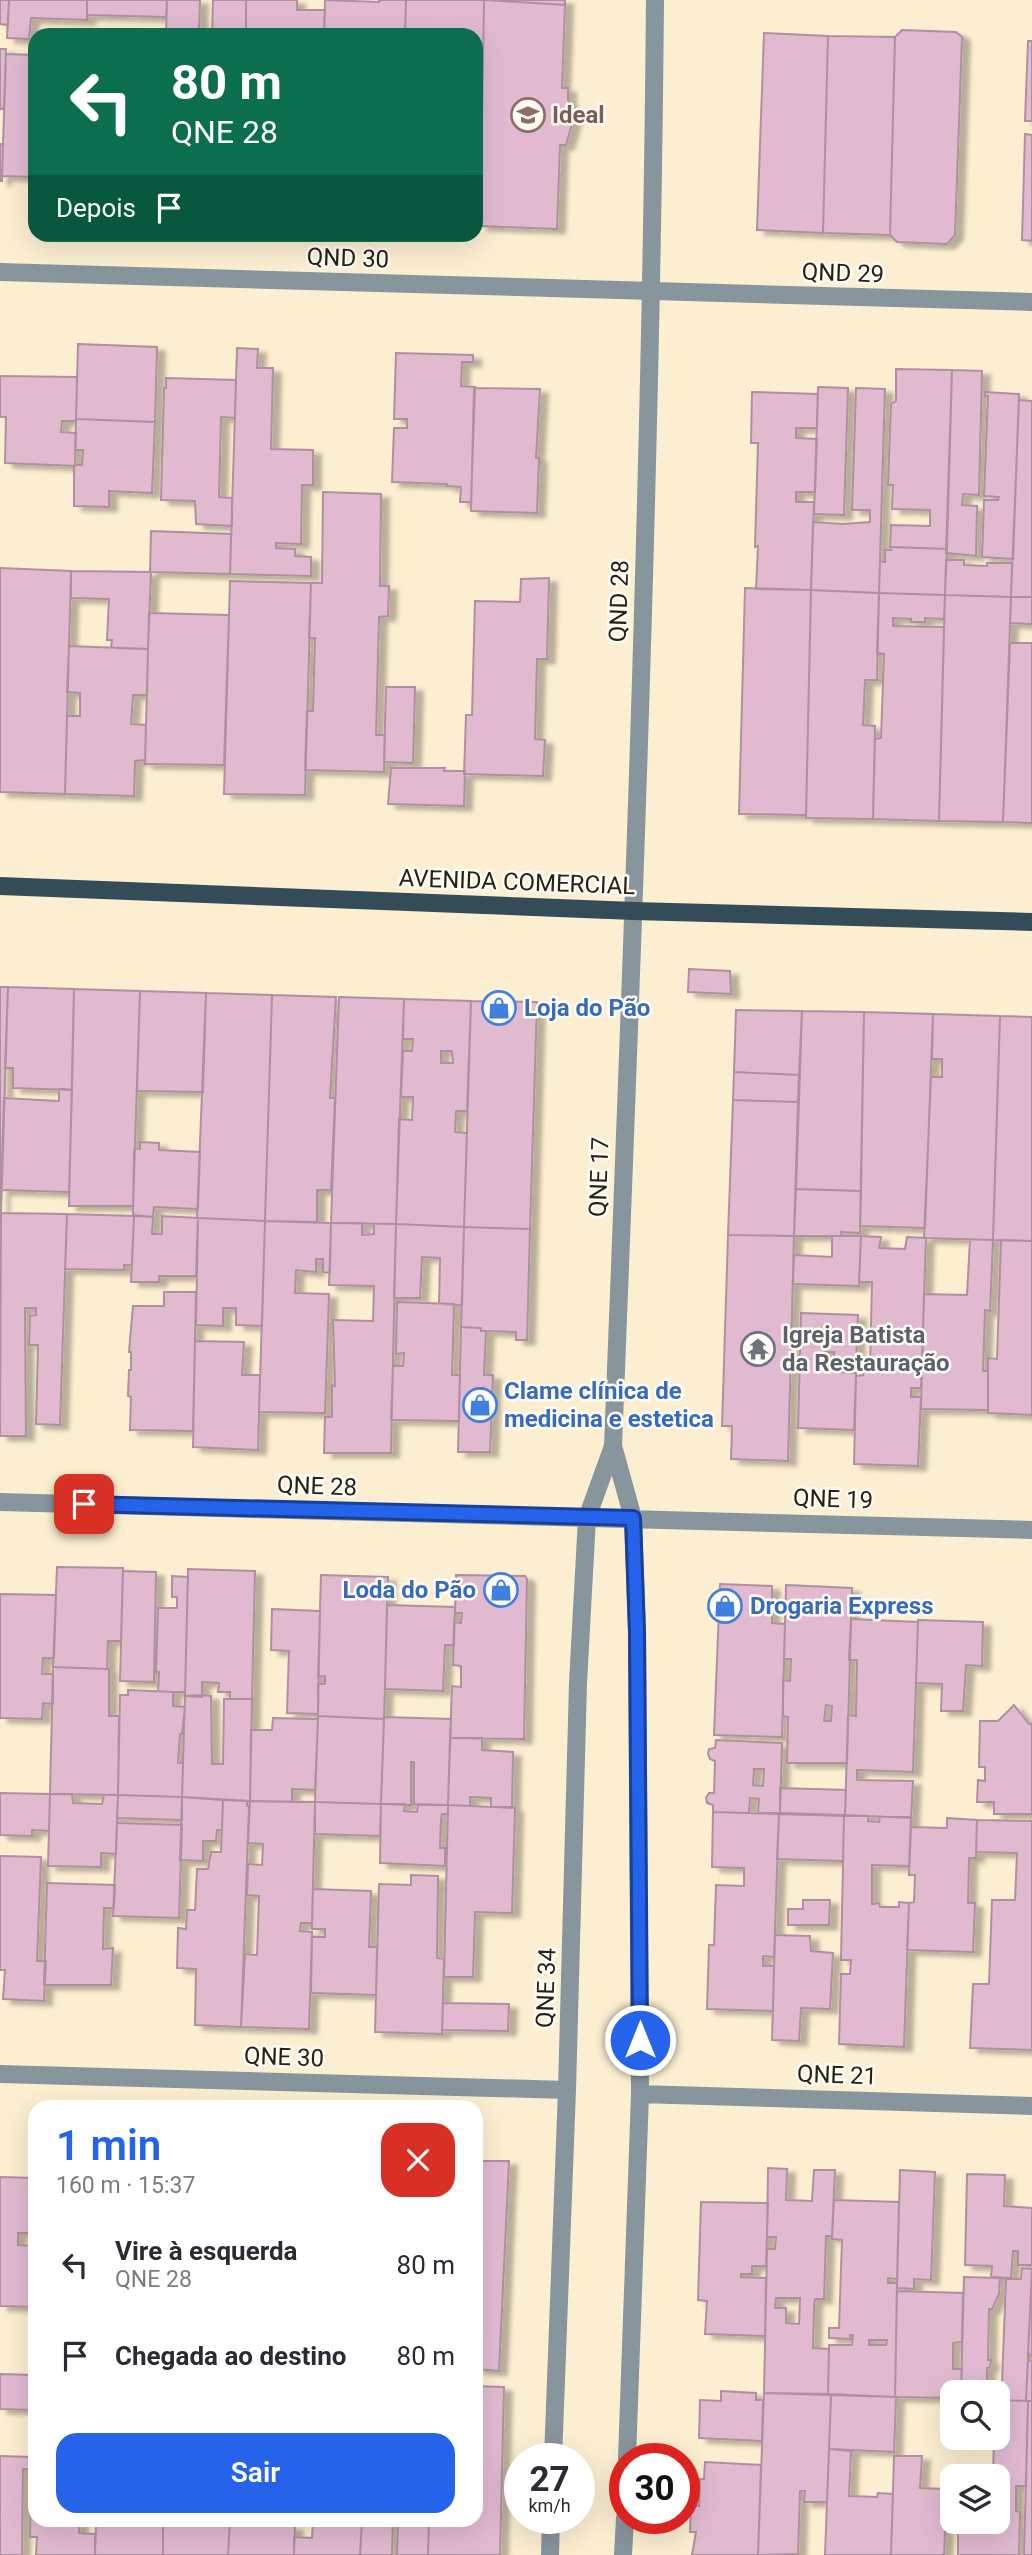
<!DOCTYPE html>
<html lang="pt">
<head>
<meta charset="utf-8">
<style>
  body { margin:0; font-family:Roboto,sans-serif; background:#f2f2f3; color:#2b2b33; height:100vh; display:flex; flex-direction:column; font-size:26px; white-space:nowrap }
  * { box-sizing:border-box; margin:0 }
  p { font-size:23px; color:#7c7c81 }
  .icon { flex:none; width:38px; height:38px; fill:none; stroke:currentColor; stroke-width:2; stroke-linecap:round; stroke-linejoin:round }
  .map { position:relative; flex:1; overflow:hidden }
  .drawer { position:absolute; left:28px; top:2100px; width:455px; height:427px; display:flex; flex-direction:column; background:#fff; border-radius:21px; box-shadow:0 7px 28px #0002 }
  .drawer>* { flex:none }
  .hud { position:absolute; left:28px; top:28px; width:455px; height:214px; border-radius:21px; box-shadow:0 7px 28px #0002; background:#0b6e4f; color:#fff; overflow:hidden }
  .tools { position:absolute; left:940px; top:2380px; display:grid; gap:14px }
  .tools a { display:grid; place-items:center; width:70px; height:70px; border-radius:14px; background:#fff; box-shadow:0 7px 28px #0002; font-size:35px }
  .speed { position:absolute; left:504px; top:2443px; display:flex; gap:14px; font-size:35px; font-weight:700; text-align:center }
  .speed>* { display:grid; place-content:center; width:91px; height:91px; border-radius:50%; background:#fff; box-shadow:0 7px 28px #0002; line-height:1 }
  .speed small { font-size:18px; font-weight:400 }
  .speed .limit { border:10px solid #d22; background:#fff; color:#111 }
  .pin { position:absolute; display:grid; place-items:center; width:60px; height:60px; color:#fff; margin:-30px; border-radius:14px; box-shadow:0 4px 10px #0006 }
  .me { position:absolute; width:77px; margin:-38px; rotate:0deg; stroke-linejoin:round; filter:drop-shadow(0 0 5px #0008) }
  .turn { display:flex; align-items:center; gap:24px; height:147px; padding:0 28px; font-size:32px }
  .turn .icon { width:91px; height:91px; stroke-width:2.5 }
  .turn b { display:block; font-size:49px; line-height:60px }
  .then { display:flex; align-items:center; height:66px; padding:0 28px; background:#0003; gap:14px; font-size:26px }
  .round { display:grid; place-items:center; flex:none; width:74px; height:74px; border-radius:21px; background:#f2f2f3 }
  .headline { display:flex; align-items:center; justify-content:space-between; height:119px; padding:0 28px }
  h1 { font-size:42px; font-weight:600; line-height:52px; color:#2563eb }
  .action { display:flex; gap:14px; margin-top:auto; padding:14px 28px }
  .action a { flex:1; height:80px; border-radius:21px; background:#2563eb; color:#fff; font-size:28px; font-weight:600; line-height:80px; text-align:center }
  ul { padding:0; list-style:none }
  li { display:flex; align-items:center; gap:21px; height:91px; padding:0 28px }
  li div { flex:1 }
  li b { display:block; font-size:26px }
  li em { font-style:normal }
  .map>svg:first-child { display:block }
  .building { fill:#e1bad0; stroke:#ae90a1; stroke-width:2; fill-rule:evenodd; filter:url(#shadow) }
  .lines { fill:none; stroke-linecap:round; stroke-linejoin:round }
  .minor { stroke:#87959c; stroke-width:18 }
  .major { stroke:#334c58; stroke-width:18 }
  .route-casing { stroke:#184099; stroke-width:18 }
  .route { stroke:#2563eb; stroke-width:12 }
  .labels { text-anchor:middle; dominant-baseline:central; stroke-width:5; stroke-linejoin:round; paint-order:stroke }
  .education-label { font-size:24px; font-weight:bold; fill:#785e54; stroke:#fffcf6; text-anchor:start }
  .street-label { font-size:24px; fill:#272217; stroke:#fffcf6 }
  .shop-label { font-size:24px; font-weight:bold; fill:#366cbe; stroke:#fffcf6; text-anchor:start }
  .worship-label { font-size:24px; font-weight:bold; fill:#5b616d; stroke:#fffcf6; text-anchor:start }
</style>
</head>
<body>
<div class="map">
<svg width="1032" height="2555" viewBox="0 0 1032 2555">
  <defs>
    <filter id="shadow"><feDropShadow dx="8" dy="4.5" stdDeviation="2" flood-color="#0004"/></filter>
  </defs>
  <rect width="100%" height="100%" fill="#fceed0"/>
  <path class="building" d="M0,0H9L8,25L0,24Z
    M9,0H87V20L31,18L29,39L7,38Z
    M87,0H167L166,17L87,15Z
    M167,0H200L199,35H166Z
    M213,0H246V35H212Z
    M246,0H297V10H325L324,35H246Z
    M325,0L379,2V0H406L405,35H324Z
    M406,0H484L482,123L476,122V35H405Z
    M484,0L565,5L562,88H568V99L574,117L566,145H560L557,229L480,226Z
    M484,0H565V5Z
    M902,30L956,32L962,37L955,235L947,244L897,242L890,235L895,37Z
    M764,33L828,36L823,233L757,230Z
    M828,36L895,37L890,235L823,233Z
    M1028,41H1032V121H1025Z
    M0,49H6L4,108L0,109Z
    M6,54L35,55V177L2,176Z
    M476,133H481L482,154H476Z
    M1025,134L1032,135V241L1022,240Z
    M0,144L3,145L2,181H0Z
    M476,179H481L480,212H476Z
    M78,344L157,347L155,422L76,419Z
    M237,348L258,349L257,368H273L271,449L313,450V485H302L301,544L276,543V548L295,549V556L311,557V576L230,574Z
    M396,353L473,355V362H462L461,386L475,387L471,502H460L461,487L447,486V484L392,482L394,428H407V419H394Z
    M896,369L952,370L947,549L890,547L891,525L930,526V510L892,509L893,485H888L891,404L896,401Z
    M952,370L982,371L979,495L963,494L962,505L977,506L976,556L946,553Z
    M0,376L77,377L76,419L75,421H62L61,432L76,433L75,466L5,463L6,417H0Z
    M166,378L236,380L235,418L221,417L219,497L232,498V526L196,524L195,501L161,500L164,388H166Z
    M818,387L848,388L844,515L814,514Z
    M474,388L540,389L536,458H539L537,513L471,511Z
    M856,388L885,389L879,593L811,590L813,522L843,524L870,522V510H852Z
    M752,392L818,394L817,428H796V438L817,439L815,492H796V502H814L811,590L756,589L758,546L755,547L758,443H751Z
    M985,392L1019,394L1013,559L982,557L984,500H998L999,497L984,496L988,396H985Z
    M1019,400L1032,401V597H1011Z
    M76,419L155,422L152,493L109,491V507L74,506V465H82L83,450H75Z
    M323,492L381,494L380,586H389L388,616L379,617L376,735H385L384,772L305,770L307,711H313L315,638H309L311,583H322Z
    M151,531L231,534L230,574L150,572Z
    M890,547L947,549L945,595L879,593L880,561L885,562V550H891Z
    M946,560H964V565L987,566V563H1012L1011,597L945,595Z
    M0,568L71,571L65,794L0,792Z
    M71,571L151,572L148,649L111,648L112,640H107L109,599L71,598Z
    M549,578L547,659H537L535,739L545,740L543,776L464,774L466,715H472L475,601L520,602L521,579Z
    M230,581L311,583L305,795L224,794Z
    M745,588L811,590L806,815L739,814Z
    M811,590L879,593L877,680H865L863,725L875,726L873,819L806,818Z
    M879,593L945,595L944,619L925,618V622H911V619L893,618V626L944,627L939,821L873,819L875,739L881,738L884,654L877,653Z
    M945,595L1011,597L1003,822L939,821Z
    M1011,597H1032V624L1010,623Z
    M149,613L229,615L224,765L145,764Z
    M1010,643H1032V823L1003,822Z
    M69,646L148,649L147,695H133L131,724L146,725L145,760L135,761L134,796L65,794L67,716H80V693L67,692Z
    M386,687H415L413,763L384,762Z
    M391,768H445L444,771H465L464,806L388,804Z
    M689,969L730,971L731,994L688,992Z
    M0,987H8L1,1213H0Z
    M8,987L74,989L72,1090L13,1088V1068H5Z
    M74,989L140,991L133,1206H69Z
    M140,991L206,993L203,1092L137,1091Z
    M206,993L272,995L265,1221L197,1218Z
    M272,995L336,997L330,1098H335L331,1190H317V1222L265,1221Z
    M339,997L404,999L396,1224L331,1223Z
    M404,999L471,1001L467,1111H456L455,1132L467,1133L464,1227L396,1224L399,1119L412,1120L413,1097H401L403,1051H412L413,1039H403ZM441,1051H452L453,1063H441Z
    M471,1001L537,1002L530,1229L464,1227Z
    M736,1010L802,1011L799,1075L734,1072Z
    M802,1011L864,1012L861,1191L796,1189Z
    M864,1012L933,1014L925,1228L860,1226Z
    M933,1014L1000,1016L993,1240L924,1238L931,1077H942V1059H932Z
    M1000,1016L1032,1017V1241L993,1240Z
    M734,1072L799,1075L798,1102L733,1100Z
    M59,1089L72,1090L69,1192L1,1190L4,1098L59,1101Z
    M733,1100L798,1102L794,1236L728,1235Z
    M140,1142L159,1143V1150L200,1152L198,1209L154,1207L153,1217L133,1215L134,1151L135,1148L140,1149Z
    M796,1189L861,1191L860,1233L841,1232V1236H794Z
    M1,1213L67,1214L60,1425L36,1424L38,1345H29L30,1316L36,1315V1308H25L26,1436H0Z
    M67,1214L134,1216L132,1265H124V1270L65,1269Z
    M134,1216L153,1217L152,1234H162V1216L198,1218L196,1276H159V1282H131Z
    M198,1218L265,1221L262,1326L236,1325V1308H223V1326L196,1325Z
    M265,1221L331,1223L330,1273L323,1272V1259H316V1272L296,1270L295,1293L329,1294L325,1413L259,1412Z
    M331,1223H362V1235L374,1234V1224H396L391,1453H324L325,1417H332V1385L335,1386L333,1320L373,1321L374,1286L329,1285Z
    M396,1224L464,1227L462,1305L439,1304L440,1258L422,1257L420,1298H394Z
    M464,1227L530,1229L527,1340H516V1332L486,1331H481V1328L461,1327Z
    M728,1235L794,1236L788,1461L731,1459L732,1426H722Z
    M832,1236H861L859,1286L793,1284L794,1255L832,1257Z
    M861,1236L881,1237L879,1248L905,1249L907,1237L926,1238L921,1388H911V1397H921L918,1466L854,1464L856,1376L863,1375L864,1368H870L872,1282H859Z
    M970,1240H993L990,1311L985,1310L983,1371H988V1410L921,1409L924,1294L967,1295Z
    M1001,1240L1032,1241V1415L988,1413V1358L997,1359Z
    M164,1292H196L193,1431L130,1430L131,1397L128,1396L129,1370H131V1352H129L133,1306H164Z
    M397,1302L454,1304L452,1375H460L459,1421L391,1420L393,1366H403L404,1353L396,1354Z
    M801,1313L858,1315L856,1360H841L840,1372L856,1373L854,1430L798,1428ZM822,1352H834L835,1364H822Z
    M461,1327L481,1328V1331H486L484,1375H493L490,1452H458Z
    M195,1341L244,1342L242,1375H260L258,1450L193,1447Z
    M57,1567L123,1568L121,1641H108L107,1669L53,1667Z
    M188,1569L255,1571L252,1699H230V1692H218L219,1683L202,1682V1697L185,1696Z
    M123,1571L156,1572L154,1682L120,1681Z
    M321,1575L388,1577L384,1719L318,1716V1684H325V1676L318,1677Z
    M456,1575L525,1576L527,1579L524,1739L450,1738L452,1686L461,1687V1666L453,1665L454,1622L461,1623L462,1613H455Z
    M172,1576L188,1577L185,1692H158L159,1672L156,1673L158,1608H177V1597H172Z
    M720,1584L772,1586V1623L785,1624L782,1737L714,1735Z
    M786,1585L852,1588L847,1763H787L788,1717L783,1716V1680L790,1681L791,1659H784ZM826,1705L832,1706L831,1721H824Z
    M0,1594L56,1595L54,1658H43L42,1674H53V1704L43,1703L42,1719L0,1718Z
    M387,1605L455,1607L454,1645H445L443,1691L385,1689Z
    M272,1609L320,1611L318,1714L287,1713L289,1651L271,1650Z
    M851,1619L918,1622L913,1772L857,1770V1780L913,1781L911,1818L845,1815L848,1715L856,1716L857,1660H849Z
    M918,1620L983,1622L982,1666L966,1665L963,1711H941L942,1684L916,1683Z
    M53,1667L109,1669V1716H119L118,1795L50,1794Z
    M128,1690L173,1692V1706L185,1707L182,1734H180L178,1763H183L182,1797L118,1795L120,1695H128Z
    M202,1695L211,1696L212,1764H223L224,1699H252L250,1801L182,1797L185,1696Z
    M1014,1705L1029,1724H1032V1814H994V1802H977L978,1780L985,1781V1767H979L980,1721H998Z
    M318,1716L384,1719L381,1804L315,1802Z
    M384,1717L451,1719L448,1805L414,1804V1762H411V1805L381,1804Z
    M273,1718L318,1719L315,1790L292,1789V1802L250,1801L251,1730H272Z
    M450,1738H482V1750L513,1752L512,1807H491V1798L470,1797V1806L448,1805Z
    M716,1740L782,1743L780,1813H758L759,1799L750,1798L749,1813L713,1812V1805L707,1803L706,1798L709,1793H714L715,1761L710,1759L708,1754L709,1749L715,1748ZM754,1769H764L763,1786L753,1785Z
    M780,1788L846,1790L845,1815L780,1813Z
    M0,1793L50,1794L49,1831L32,1830V1836L0,1835Z
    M50,1794H72L73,1803L102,1804L104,1795H118L116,1854L101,1853V1867L48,1866Z
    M118,1795L182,1797V1820L117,1818Z
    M182,1797L223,1800L222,1830H217L216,1841H203V1861L180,1860Z
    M223,1800L247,1801V1806H249L241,2027L195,2025L196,1969L177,1968L178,1928L186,1929L187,1910H195L197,1869H208L211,1852H221Z
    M250,1801L315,1802L312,1923H301L300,1931L312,1932L309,2029L241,2027L245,1954L257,1955L259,1896L247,1895L248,1864L262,1865L263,1844L248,1843Z
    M315,1802L381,1804L380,1836L315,1834Z
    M381,1804H405L404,1811L417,1812L418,1805H448V1814H442L441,1819L440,1848H445V1866L380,1863Z
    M448,1805L515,1808L512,1913L475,1912L473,1977H444Z
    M713,1812L779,1814L774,1957L763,1956V1966H774L773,2011L707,2009L709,1945H714L716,1885L744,1886V1868L712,1867Z
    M779,1814L844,1816L843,1861L777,1859Z
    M844,1816H868V1821L879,1822L880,1817H911L909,1866L872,1865V1904L879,1903L880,1907H899V1902L909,1903L904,2047L839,2044L841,1974H850L851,1960H841Z
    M947,1818L977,1820L976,1858H969L968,1903H975L973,1952L907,1950L909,1903L914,1902L915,1875H909L911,1827L947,1828Z
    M977,1820L1032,1821V2050L970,2048L973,1984H989L992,1900H1015L1017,1853L976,1852Z
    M117,1823L182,1825L179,1918L113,1916Z
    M0,1856L41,1857L37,1961H46L44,2001L3,1999L5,1970H0Z
    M411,1875L438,1876L437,1958L444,1959L442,2034L375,2032L379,1884L411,1885Z
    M47,1883L115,1885L114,1908H104L103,1949L113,1948L111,1985H44Z
    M313,1889L371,1891L369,1947H377L376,1995L311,1993L312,1937H325V1929H312Z
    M803,1900H830L829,1925H788V1909H803Z
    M775,1935L810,1936L811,1951L833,1953L830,2009L801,2008L799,2041L772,2040Z
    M443,2003L509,2004L508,2031L442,2030Z
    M476,2161H509L499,2371L476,2369Z
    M768,2168L787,2169L786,2200L812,2201L814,2170H835L832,2236H826L824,2299H815L814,2305L813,2348L829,2349L828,2394L764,2393L767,2249H775L776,2237H767ZM776,2298H800L799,2324L786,2323V2308H775Z
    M900,2170L935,2172L931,2280L914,2279V2289L897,2288Z
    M967,2174L1005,2175L1004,2206L1032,2208V2265H1018V2251H1013L1011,2278L991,2277L992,2266L965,2265Z
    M0,2177L35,2178V2233H18V2245L35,2246V2307L0,2306Z
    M834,2200L899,2202L897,2279L888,2278V2283H897L895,2397L828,2394L829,2345H852L853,2335H850L851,2339L829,2338V2328H839L842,2240L832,2239ZM869,2340H887L886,2345H869Z
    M701,2202L768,2203L766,2266H752V2274H741V2277L766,2278L765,2336L705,2334L707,2301L698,2300Z
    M1022,2268L1032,2269L1026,2401L998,2400V2392H961L964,2277L1000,2278L999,2294L992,2309H989L988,2360H991L990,2367L987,2368V2384L1002,2383L1006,2279H1021Z
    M1032,2269V2355L1028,2354Z
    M897,2291L963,2293L962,2342L953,2343V2369H962L961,2392H952V2398L895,2397Z
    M1028,2360L1032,2361V2401H1026Z
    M0,2374L34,2375L33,2410L0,2409Z
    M34,2375H35V2428H32Z
    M476,2386L504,2387L500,2555H428L429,2520H476Z
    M721,2391L756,2393V2400H763L762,2441L699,2438L700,2400L721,2401Z
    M764,2393L831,2395L827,2502H804L805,2491H800L798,2554L758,2555Z
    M831,2395L896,2397L894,2452L829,2449Z
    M998,2400L1028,2401L1026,2486H1016V2511L1020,2512L1019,2555H958V2522H998V2476H993L994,2438H998Z
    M1028,2401H1032V2555H1024Z
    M32,2428H35V2520H80L79,2533L95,2534V2555H36L37,2537H30Z
    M829,2449L851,2451L849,2496L877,2497L878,2493L893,2494L891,2555H825Z
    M0,2456L32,2457V2469H23L22,2555H0Z
    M894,2456H922L920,2488L947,2489L944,2555H891Z
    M705,2462L761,2465L758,2555H692L696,2532H690L691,2505L699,2506L700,2479H704Z
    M110,2520H163V2555H95L96,2523H110Z
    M163,2520H230L228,2555H163Z
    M230,2520H286L285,2526H295L294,2555H228Z
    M313,2520H362L360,2555H294V2537L312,2538Z
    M362,2520H393L392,2555H360Z
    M398,2520H429L428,2555H397Z"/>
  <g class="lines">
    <path class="minor" d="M0,272L1032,302
      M0,1502L1032,1530
      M0,2074L567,2090
      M640,2094L1032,2106
      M553,2459L567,2090L578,1683L587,1518L613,1446
      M627,2459L640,2094L637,1631L633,1518L613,1446C632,964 651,482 655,0
      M550,2555L551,2518
      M623,2555L625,2518"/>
    <path class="major" d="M0,886L634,911L1032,922"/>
  </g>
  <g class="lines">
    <g class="route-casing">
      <path id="route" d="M84,1504L633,1518L637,1632L640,2040"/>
    </g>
    <use href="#route" class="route"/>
  </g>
  <defs>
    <g id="school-ring" transform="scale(1.75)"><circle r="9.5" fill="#fffcf6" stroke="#8d6e63" stroke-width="1.5"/><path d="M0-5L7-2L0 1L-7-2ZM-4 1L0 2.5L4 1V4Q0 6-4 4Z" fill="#8d6e63"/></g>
    <g id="shop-ring" transform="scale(1.75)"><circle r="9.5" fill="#fffcf6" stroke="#3f7fe0" stroke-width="1.5"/><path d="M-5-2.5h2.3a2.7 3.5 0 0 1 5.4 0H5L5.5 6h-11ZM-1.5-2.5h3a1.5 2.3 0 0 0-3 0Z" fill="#3f7fe0"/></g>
    <g id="temple-ring" transform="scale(1.75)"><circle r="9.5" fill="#fffcf6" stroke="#6b7280" stroke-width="1.5"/><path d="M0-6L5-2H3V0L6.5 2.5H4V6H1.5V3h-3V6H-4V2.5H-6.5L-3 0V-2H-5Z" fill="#6b7280"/></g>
  </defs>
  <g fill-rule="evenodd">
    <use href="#school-ring" x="528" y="115"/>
    <use href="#shop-ring" x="499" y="1008"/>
    <use href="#temple-ring" x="758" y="1349"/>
    <use href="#shop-ring" x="480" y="1405"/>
    <use href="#shop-ring" x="501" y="1590"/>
    <use href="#shop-ring" x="725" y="1606"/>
  </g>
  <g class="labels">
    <g class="education-label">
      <text x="552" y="115">Ideal</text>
    </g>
    <g class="street-label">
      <text transform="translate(348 258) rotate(2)">QND 30</text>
      <text transform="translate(843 273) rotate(2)">QND 29</text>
      <text transform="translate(619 601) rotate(-88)">QND 28</text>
      <text transform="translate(517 882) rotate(2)">AVENIDA COMERCIAL</text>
      <text transform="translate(599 1177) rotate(-88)">QNE 17</text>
      <text transform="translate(317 1486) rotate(2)">QNE 28</text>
      <text transform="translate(833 1499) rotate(2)">QNE 19</text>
      <text transform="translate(546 1988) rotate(-88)">QNE 34</text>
      <text transform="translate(284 2057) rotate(2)">QNE 30</text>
      <text transform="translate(837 2075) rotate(2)">QNE 21</text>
    </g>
    <g class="shop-label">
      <text x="524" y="1008">Loja do Pão</text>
      <text x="504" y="1391">Clame clínica de<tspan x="504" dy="28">medicina e estetica</tspan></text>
      <text x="476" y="1590" text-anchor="end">Loda do Pão</text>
      <text x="750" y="1606">Drogaria Express</text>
    </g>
    <g class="worship-label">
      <text x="782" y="1335">Igreja Batista<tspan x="782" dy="28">da Restauração</tspan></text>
    </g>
  </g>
</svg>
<div class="tools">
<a><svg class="icon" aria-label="search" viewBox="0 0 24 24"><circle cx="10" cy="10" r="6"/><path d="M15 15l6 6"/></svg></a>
<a><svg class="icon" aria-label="layers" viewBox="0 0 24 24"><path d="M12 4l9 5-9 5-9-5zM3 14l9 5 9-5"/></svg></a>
</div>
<div class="speed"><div>27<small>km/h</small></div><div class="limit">30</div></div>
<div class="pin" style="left:84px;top:1504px;background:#d93025"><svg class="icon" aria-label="arrive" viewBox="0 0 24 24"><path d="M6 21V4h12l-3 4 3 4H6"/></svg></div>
<svg class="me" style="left:640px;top:2040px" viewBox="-20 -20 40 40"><circle r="17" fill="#2563eb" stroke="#fff" stroke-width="3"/><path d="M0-11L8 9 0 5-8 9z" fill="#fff"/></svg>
<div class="hud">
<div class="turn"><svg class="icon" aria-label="left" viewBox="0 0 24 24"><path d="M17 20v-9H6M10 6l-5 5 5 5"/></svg><div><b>80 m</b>QNE 28</div></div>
<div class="then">Depois<svg class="icon" aria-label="arrive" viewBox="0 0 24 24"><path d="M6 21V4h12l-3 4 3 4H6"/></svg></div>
</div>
<section class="drawer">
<div class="headline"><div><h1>1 min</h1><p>160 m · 15:37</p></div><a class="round" style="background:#d93025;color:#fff"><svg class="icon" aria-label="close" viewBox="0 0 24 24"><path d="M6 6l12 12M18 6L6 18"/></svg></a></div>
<ul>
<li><svg class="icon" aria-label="left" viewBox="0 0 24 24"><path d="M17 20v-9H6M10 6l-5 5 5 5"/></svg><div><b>Vire à esquerda</b><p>QNE 28</p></div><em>80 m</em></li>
<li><svg class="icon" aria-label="arrive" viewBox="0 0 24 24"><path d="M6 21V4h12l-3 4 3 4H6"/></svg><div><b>Chegada ao destino</b></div><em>80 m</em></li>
</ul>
<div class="action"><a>Sair</a></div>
</section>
</div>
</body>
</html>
